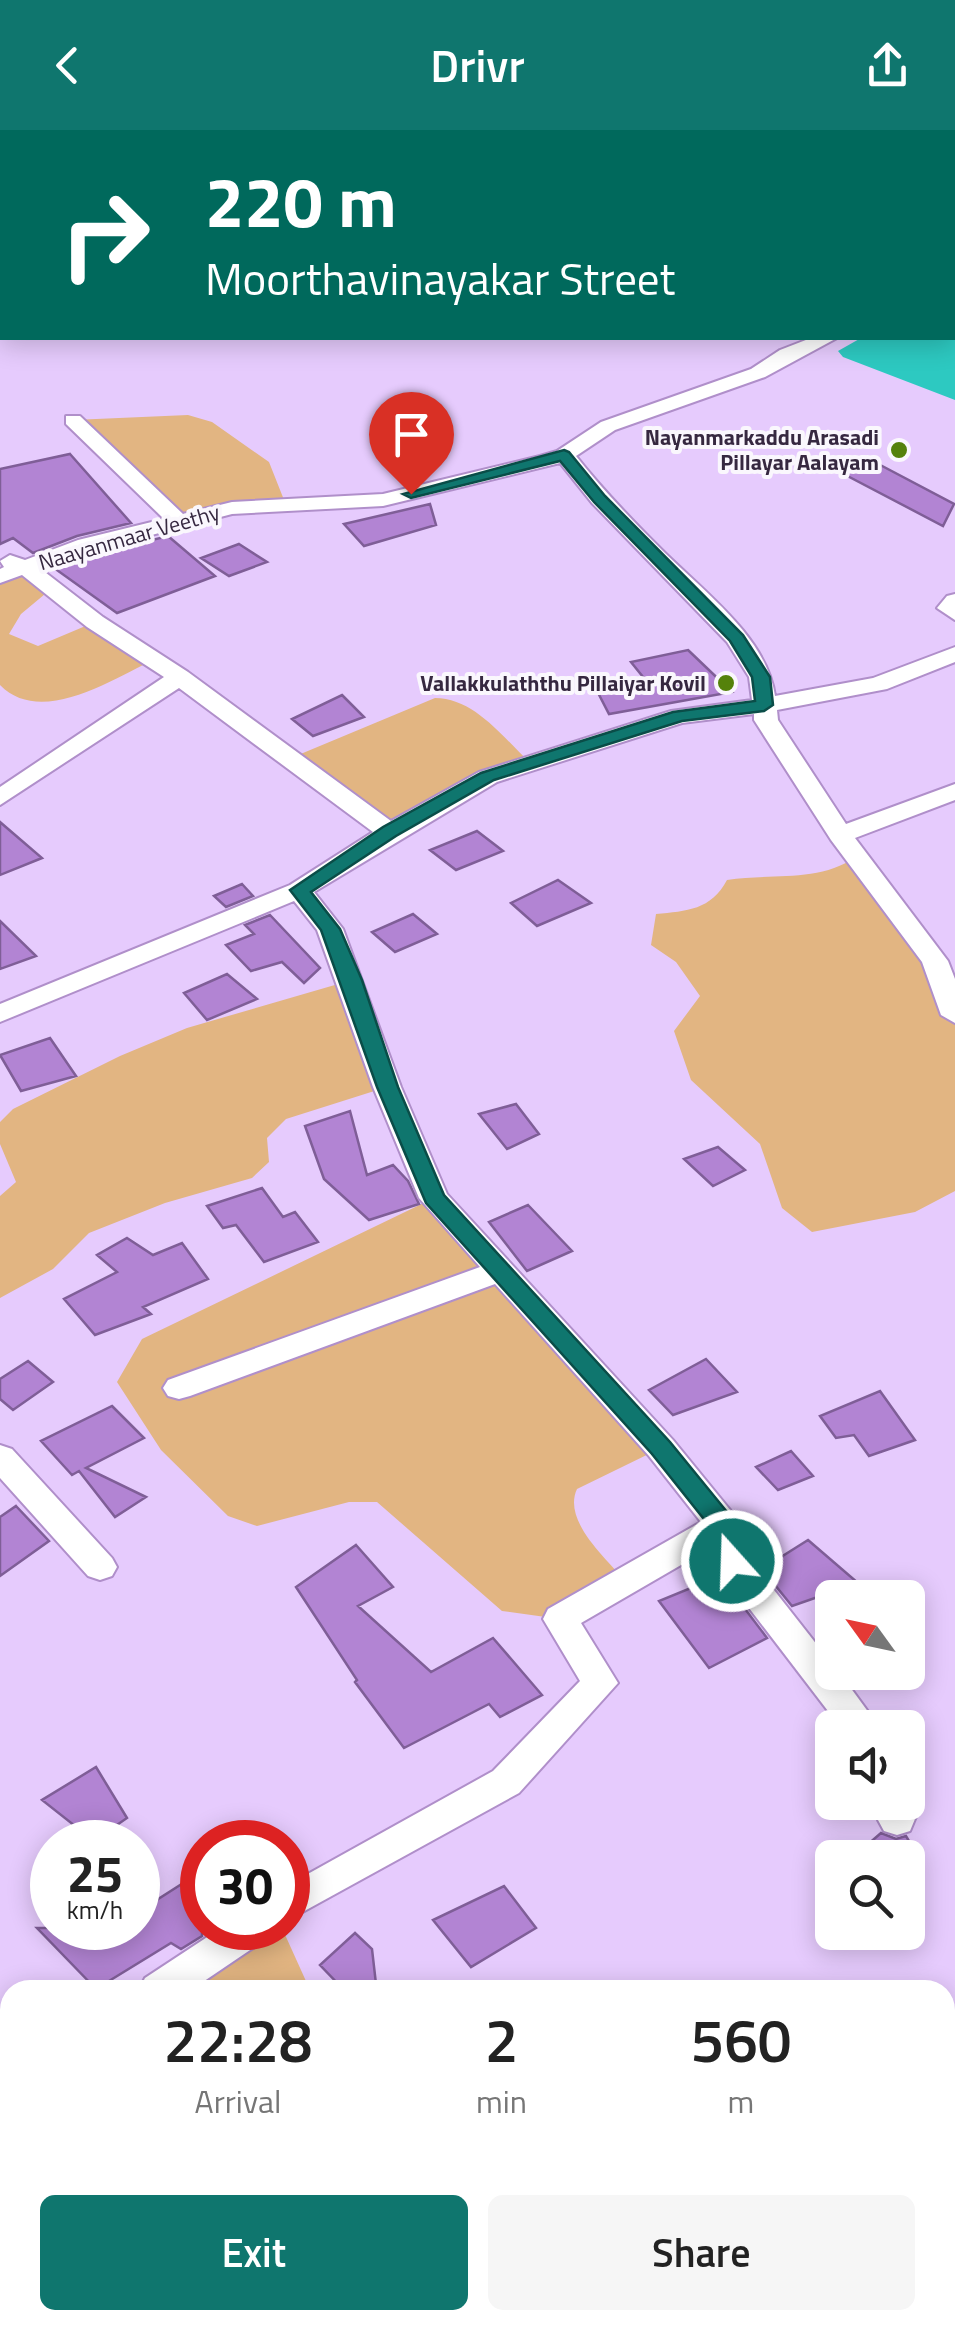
<!DOCTYPE html>
<html lang="en">
<head>
<meta charset="utf-8">
<style>
  body { margin:0; font-family:"Titillium Web",sans-serif; background:#f6f6f6; color:#222; height:100vh; display:flex; flex-direction:column; font-size:38px; white-space:nowrap }
  * { box-sizing:border-box; margin:0 }
  p { font-size:32px; color:#767676 }
  .icon { flex:none; width:55px; height:55px; fill:none; stroke:currentColor; stroke-width:2; stroke-linecap:round; stroke-linejoin:round }
  .map { position:relative; flex:1; overflow:hidden }
  .details { position:absolute; left:0px; top:1850px; width:955px; height:350px; display:flex; flex-direction:column; background:#fff; border-radius:30px 30px 0 0; box-shadow:0 5px 25px #0003 }
  .details>* { flex:none }
  .hud { position:absolute; left:0px; top:0px; width:955px; height:210px; box-shadow:0 5px 25px #0003; background:#00695c; color:#fff; overflow:hidden }
  .needle { width:65px; rotate:303deg }
  .fabs { position:absolute; left:815px; top:1450px; display:grid; gap:20px }
  .fabs a { display:grid; place-items:center; width:110px; height:110px; border-radius:15px; background:#fff; box-shadow:0 5px 25px #0003; font-size:50px }
  .speed { position:absolute; left:30px; top:1690px; display:flex; gap:20px; font-size:50px; font-weight:700; text-align:center }
  .speed>* { display:grid; place-content:center; width:130px; height:130px; border-radius:50%; background:#fff; box-shadow:0 5px 25px #0003; line-height:1 }
  .speed small { font-size:25px; font-weight:400 }
  .speed .limit { border:15px solid #d22; background:#fff; color:#111 }
  .pin { position:absolute; display:grid; place-items:center; width:85px; height:85px; color:#fff; margin:-102px -42px; border-radius:50% 50% 50% 0; rotate:-45deg; box-shadow:0 0 10px #0007 }
  .pin .icon { rotate:45deg }
  .me { position:absolute; width:110px; margin:-55px; rotate:340deg; stroke-linejoin:round; filter:drop-shadow(0 0 8px #0008) }
  .turn { display:flex; align-items:center; gap:35px; height:210px; padding:0 40px; font-size:45px }
  .turn .icon { width:130px; height:130px; stroke-width:2.5 }
  .turn b { display:block; font-size:70px; line-height:85px }
  .eta { display:flex; justify-content:space-evenly; align-items:center; height:170px; text-align:center }
  .eta b { font-size:60px; font-weight:600; line-height:70px }
  .cta { display:flex; gap:20px; margin-top:auto; padding:20px 40px }
  .cta a { flex:1; height:115px; border-radius:15px; background:#0f766e; color:#fff; font-size:40px; font-weight:600; line-height:115px; text-align:center }
  .cta a+a { background:#f6f6f6; color:#222 }
  header { display:flex; justify-content:space-between; align-items:center; height:130px; padding:0 40px; background:#0f766e; color:#fff; font-size:45px; font-weight:600 }
  .map>svg:first-child { display:block }
  .built { fill:#d9bcf2 }
  .green { fill:#e2b582 }
  .water { fill:#2dc9c1 }
  .building { fill:#b284d3; stroke:#7f5e97; stroke-width:2.5 }
  .lines { fill:none; stroke-linecap:round; stroke-linejoin:round }
  .minor-casing { stroke:#b08fca; stroke-width:4 }
  .secondary-casing { stroke:#b08fca; stroke-width:46 }
  .minor { fill:#fff; fill-rule:evenodd }
  .secondary { stroke:#fff; stroke-width:42 }
  .route { fill:#0f766e; stroke:#0a4d48; stroke-width:2.5 }
  .poi-dot { fill:#55820b; stroke:#faf7fd; stroke-width:4 }
  .labels { text-anchor:middle; dominant-baseline:central; stroke-width:8; stroke-linejoin:round; paint-order:stroke }
  .far-poi-label { font-size:22px; font-weight:bold; fill:#362840; stroke:#faf7fd; text-anchor:end }
  .far-street-label { font-size:22px; fill:#362840; stroke:#faf7fd }
</style>
</head>
<body>
<header><svg class="icon" aria-label="back" viewBox="0 0 24 24"><path d="M15 5l-7 7 7 7"/></svg>Drivr<svg class="icon" aria-label="share" viewBox="0 0 24 24"><path d="M12 15V3M7 8l5-5 5 5M5 13v7h14v-7"/></svg></header>
<div class="map">
<svg width="955" height="2200" viewBox="0 0 955 2200">
  <rect width="100%" height="100%" fill="#e6cbfd"/>
  <path class="built" d="M945,2104L955,2115V2200H842L833,2190H945Z"/>
  <path class="green" d="M188,285L212,292L269,332L286,375L179,392L73,290Z
    M25,437L51,459L21,484L9,504L38,516L95,492L155,529C113,549 41,597 0,555V446Z
    M435,568C474,568 503,607 529,632L390,702L291,628Z
    M856,727L955,885V1061L915,1082L812,1102L782,1078L760,1014L691,950L674,901L700,866L676,832L651,815L656,784C687,781 711,780 727,750C771,743 818,753 856,727Z
    M352,850L387,957L286,989L267,1008L269,1032L252,1048L165,1073L89,1103L53,1139L0,1168V1066L16,1052L0,1014V992L13,979L120,926L187,898Z
    M434,1068L661,1318L577,1359C562,1391 607,1429 626,1452L560,1489L502,1481L377,1372H349L257,1396L228,1386L161,1320L117,1252L142,1209Z
    M251,1798H282L310,1860H159Z
    M10,1961V2190H292L274,2200H0V1968Z"/>
  <path class="water" d="M955,163V270L843,227L838,221L861,208H952Z"/>
  <path class="building" d="M70,324L131,393L77,406L33,423L13,408L0,414V339Z
    M867,328L954,374L943,396L836,340Z
    M430,374L436,395L364,416L344,394Z
    M168,406L215,446L117,483L54,438L95,424Z
    M239,414L267,432L229,446L201,428Z
    M688,520L732,562L609,584L595,557L643,547L631,532Z
    M342,565L364,587L313,606L292,589Z
    M0,692L42,728L0,745Z
    M477,701L503,721L456,740L430,720Z
    M558,750L591,773L537,796L511,773Z
    M242,754L253,766L226,777L214,766Z
    M413,784L437,804L395,822L372,802Z
    M270,785L320,838L304,853L282,832L251,841L226,815L254,804L245,795Z
    M0,791L36,826L0,839Z
    M227,844L257,869L207,890L184,863Z
    M50,908L76,946L21,961L0,925Z
    M516,974L539,1004L507,1019L479,984Z
    M350,981L367,1045L393,1035L408,1051L419,1074L369,1090L324,1049L305,996Z
    M718,1017L745,1040L713,1056L684,1029Z
    M262,1058L283,1087L295,1082L318,1112L264,1132L236,1095L223,1098L207,1076Z
    M528,1075L572,1121L527,1141L489,1092Z
    M127,1108L153,1125L182,1113L208,1149L143,1177L151,1184L95,1205L64,1169L117,1142L97,1125Z
    M706,1229L737,1262L673,1285L649,1260Z
    M28,1231L53,1252L13,1280L0,1269V1249Z
    M880,1261L915,1310L869,1326L854,1305L836,1308L820,1286Z
    M112,1276L144,1308L86,1338L146,1367L115,1387L79,1341L72,1345L41,1311Z
    M791,1321L813,1346L778,1360L756,1337Z
    M16,1376L49,1411L0,1446V1387Z
    M808,1410L858,1453L792,1476L762,1439Z
    M356,1415L393,1457L358,1476L431,1542L493,1508L542,1565L500,1587L489,1574L404,1618L355,1552L357,1550L296,1457Z
    M720,1446L767,1508L709,1538L659,1471Z
    M96,1637L127,1688L94,1711L42,1670Z
    M881,1703L896,1709L906,1706L919,1728H852Z
    M202,1741V1806L181,1819L171,1813L96,1859L37,1798H138V1782Z
    M504,1756L536,1798L471,1837L433,1790Z
    M355,1803L372,1819L376,1854L363,1860H344L320,1835Z"/>
  <g class="lines">
    <g class="minor-casing">
      <path id="minor" d="M380,0H404L405,2H381Z
        M856,0H876L877,2H857Z
        M0,15L2,16V26H0Z
        M952,36L955,37V48H952Z
        M2,149V161L0,162V150Z
        M955,149V161H952V150Z
        M811,208H837L765,247L615,300L576,326C602,359 630,388 659,417C699,458 767,506 775,566L873,548L955,517V532L887,559L777,580L778,590L846,694L955,654V670L855,708L948,831L955,849V893L941,885L922,832L831,710L754,590V584L682,593L497,652L314,762L343,799L401,957L447,1064L673,1310L735,1386L748,1427L832,1534V1542H839L880,1598H841L720,1440L712,1417L581,1493L618,1553L519,1663L288,1790V1755L493,1641L580,1551L543,1489L548,1479L701,1392L649,1326L495,1154L190,1266L179,1269L168,1266L163,1258L168,1250L480,1137L419,1068L373,957L317,800L294,771L0,892V874L290,755L373,702L179,558L0,675V657L164,547L87,497L22,445L0,453V439L4,437L0,431L10,425L25,430L78,410L164,389L66,294V286H80L183,384L232,372L383,364L540,326L557,321L601,292L751,239L780,220ZM560,333L592,373L727,512L749,547L752,570L671,581L479,642L391,691L188,542L103,487L41,439L94,420L232,384L383,376Z
        M955,464V490L937,478L947,466Z
        M0,1315L12,1319L112,1428L117,1437L112,1446L100,1450L88,1446L0,1348Z
        M908,1658L917,1661L922,1672L910,1701L897,1705L884,1701L878,1690L885,1672H908Z
        M221,1798H270L265,1810L191,1860H139L145,1848Z
        M10,1943V1983L0,1986V1946Z"/>
    </g>
    <g class="secondary-casing">
      <path id="secondary" d="M224,2L232,0
        M0,87L2,86"/>
    </g>
    <use href="#minor" class="minor"/>
    <use href="#secondary" class="secondary"/>
  </g>
  <path class="route" d="M564,320L569,322L605,366L743,505L770,547L773,575L764,581L682,591L494,650L396,706L311,762L340,799L362,850L398,957L444,1065L670,1312L732,1388L745,1431L741,1438H723L711,1398L652,1324L426,1073L377,957L321,800L290,760L383,697L481,643L673,582L755,571L752,547L730,511L594,372L560,331L411,368L403,364Z"/>
  <g class="poi-dot">
    <circle cx="899" cy="320" r="10"/>
    <circle cx="726" cy="553" r="10"/>
  </g>
  <g class="labels">
    <g class="far-poi-label">
      <text x="879" y="307">Nayanmarkaddu Arasadi<tspan x="879" dy="25">Pillayar Aalayam</tspan></text>
      <text x="706" y="553">Vallakkulaththu Pillaiyar Kovil</text>
    </g>
    <g class="far-street-label">
      <text transform="translate(129 407) rotate(-16)">Naayanmaar Veethy</text>
    </g>
  </g>
</svg>
<div class="fabs">
<a><svg class="needle" viewBox="-14 -14 28 28"><path d="M0-13l5 13h-10z" fill="#e53935"/><path d="M0 13l5-13h-10z" fill="#767676"/></svg></a>
<a><svg class="icon" aria-label="sound" viewBox="0 0 24 24"><path d="M4 9h4l5-4v14l-5-4H4zM17 9q2 3 0 6"/></svg></a>
<a><svg class="icon" aria-label="search" viewBox="0 0 24 24"><circle cx="10" cy="10" r="6"/><path d="M15 15l6 6"/></svg></a>
</div>
<div class="speed"><div>25<small>km/h</small></div><div class="limit">30</div></div>
<div class="pin" style="left:411px;top:364px;background:#d93025"><svg class="icon" aria-label="arrive" viewBox="0 0 24 24"><path d="M6 21V4h12l-3 4 3 4H6"/></svg></div>
<svg class="me" style="left:732px;top:1431px" viewBox="-20 -20 40 40"><circle r="17" fill="#0f766e" stroke="#fff" stroke-width="3"/><path d="M0-11L8 9 0 5-8 9z" fill="#fff"/></svg>
<div class="hud">
<div class="turn"><svg class="icon" aria-label="right" viewBox="0 0 24 24"><path d="M7 20v-9h11M14 6l5 5-5 5"/></svg><div><b>220 m</b>Moorthavinayakar Street</div></div>
</div>
<section class="details">
<div class="eta">
<div><b>22:28</b><p>Arrival</p></div>
<div><b>2</b><p>min</p></div>
<div><b>560</b><p>m</p></div>
</div>
<div class="cta"><a>Exit</a><a>Share</a></div>
</section>
</div>
</body>
</html>
